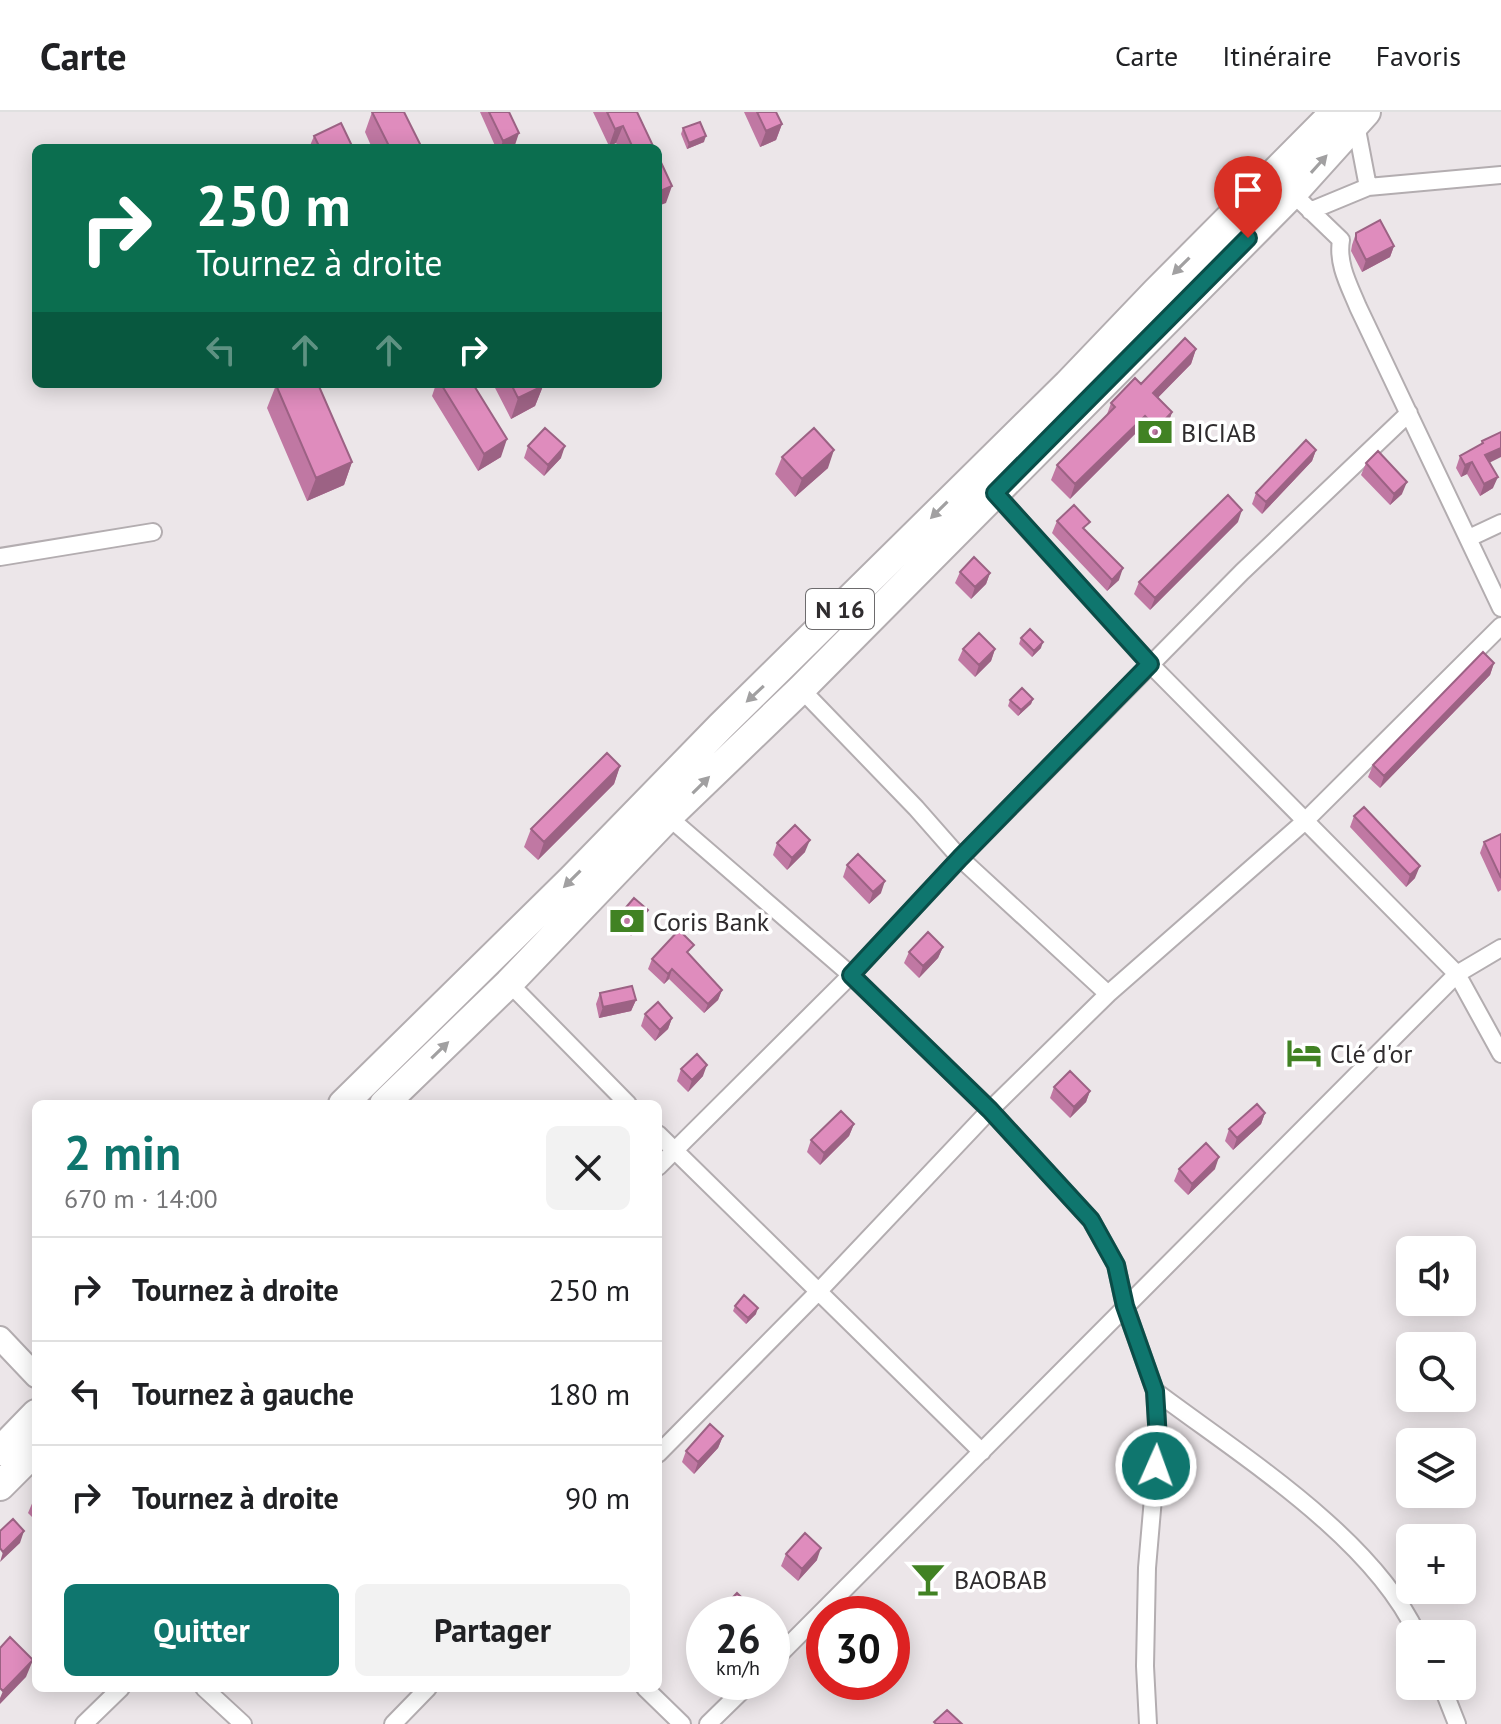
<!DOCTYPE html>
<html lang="fr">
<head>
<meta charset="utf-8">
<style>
  body { margin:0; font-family:"PT Sans",sans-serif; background:#f2f2f2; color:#202124; height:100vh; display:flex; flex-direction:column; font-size:30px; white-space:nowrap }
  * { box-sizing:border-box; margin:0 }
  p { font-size:26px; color:#757577 }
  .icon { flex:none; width:44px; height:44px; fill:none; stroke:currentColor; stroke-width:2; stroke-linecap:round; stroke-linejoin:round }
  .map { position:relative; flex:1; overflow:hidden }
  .details { position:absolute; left:32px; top:988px; width:630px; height:592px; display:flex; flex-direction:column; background:#fff; border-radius:12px; box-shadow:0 4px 20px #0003 }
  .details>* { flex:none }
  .banner { position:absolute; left:32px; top:32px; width:630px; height:244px; border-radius:12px; box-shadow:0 4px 20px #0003; background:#0b6e4f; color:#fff; overflow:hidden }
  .buttons { position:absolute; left:1396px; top:1124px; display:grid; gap:16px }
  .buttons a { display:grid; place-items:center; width:80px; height:80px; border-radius:12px; background:#fff; box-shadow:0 4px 20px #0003; font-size:40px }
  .speed { position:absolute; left:686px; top:1484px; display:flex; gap:16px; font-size:40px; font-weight:700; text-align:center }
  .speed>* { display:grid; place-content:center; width:104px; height:104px; border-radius:50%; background:#fff; box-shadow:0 4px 20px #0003; line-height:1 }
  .speed small { font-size:20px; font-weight:400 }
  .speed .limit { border:12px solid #d22; background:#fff; color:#111 }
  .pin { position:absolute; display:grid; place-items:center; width:68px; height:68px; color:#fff; margin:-82px -34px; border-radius:50% 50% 50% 0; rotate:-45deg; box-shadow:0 0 8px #0007 }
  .pin .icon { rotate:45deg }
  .me { position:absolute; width:88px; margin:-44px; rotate:2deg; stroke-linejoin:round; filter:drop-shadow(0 0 6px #0008) }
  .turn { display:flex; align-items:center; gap:28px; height:168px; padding:0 32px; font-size:36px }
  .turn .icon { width:104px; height:104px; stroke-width:2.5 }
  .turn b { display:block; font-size:56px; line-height:68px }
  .lanes { display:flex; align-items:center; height:76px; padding:0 32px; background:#0003; justify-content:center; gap:40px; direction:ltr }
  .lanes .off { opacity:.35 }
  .round { display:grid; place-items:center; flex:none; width:84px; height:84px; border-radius:12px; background:#f2f2f2 }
  .overview { display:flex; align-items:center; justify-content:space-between; height:136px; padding:0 32px }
  h1 { font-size:48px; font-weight:600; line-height:60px; color:#0f766e }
  .button { display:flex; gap:16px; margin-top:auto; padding:16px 32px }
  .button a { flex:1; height:92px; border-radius:12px; background:#0f766e; color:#fff; font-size:32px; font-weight:600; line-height:92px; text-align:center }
  .button a+a { background:#f2f2f2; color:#202124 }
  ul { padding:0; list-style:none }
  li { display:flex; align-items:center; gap:24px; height:104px; padding:0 32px; border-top:2px solid #e0e0e0 }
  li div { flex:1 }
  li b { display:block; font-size:30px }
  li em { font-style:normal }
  header { display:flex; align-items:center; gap:48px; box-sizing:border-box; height:112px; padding:0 40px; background:#fff; border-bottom:2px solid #e0e0e0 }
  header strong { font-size:38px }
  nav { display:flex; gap:44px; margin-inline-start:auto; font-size:28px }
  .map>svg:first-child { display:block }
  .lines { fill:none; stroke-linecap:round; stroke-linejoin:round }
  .street-casing { stroke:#b3adb0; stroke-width:20 }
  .secondary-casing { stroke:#b3adb0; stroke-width:26 }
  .highway-casing { stroke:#b3adb0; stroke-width:32 }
  .street { stroke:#fff; stroke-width:16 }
  .secondary { stroke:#fff; stroke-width:22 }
  .highway { stroke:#fff; stroke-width:28 }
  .wall { fill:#c078a3 }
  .shaded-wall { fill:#9c6284 }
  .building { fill:#df8cbd; stroke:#9c6284; stroke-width:2 }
  .oneway { fill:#a1a0a1 }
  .route-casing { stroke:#0a4d48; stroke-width:20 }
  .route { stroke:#0f766e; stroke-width:14 }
  .labels { text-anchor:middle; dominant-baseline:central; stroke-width:7; stroke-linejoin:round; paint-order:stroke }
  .shield { fill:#fff; stroke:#6d6b6d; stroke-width:2 }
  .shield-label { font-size:24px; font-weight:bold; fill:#2f2c2e }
  .poi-label { font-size:26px; fill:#2f2c2e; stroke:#fff; text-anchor:start }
</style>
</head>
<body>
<header>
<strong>Carte</strong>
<nav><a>Carte</a><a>Itinéraire</a><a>Favoris</a></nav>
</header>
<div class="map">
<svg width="1501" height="1612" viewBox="0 0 1501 1612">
  <rect width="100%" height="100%" fill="#ece6e9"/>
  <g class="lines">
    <g class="street-casing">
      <path id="street" d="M1355,7L1368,75L1501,63
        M1288,77L1341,128C1337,152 1349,173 1358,195L1501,496
        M1310,99L1368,75
        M991,377L1150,552L1457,862L1501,942
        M1469,426L1501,411
        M0,445L153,420
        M801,577L916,696L960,746L1108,882
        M665,702L851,863L990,998L1091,1108L1116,1153L1125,1194L1155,1279L1158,1328L1147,1456L1145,1554L1148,1612
        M509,871L628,992
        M658,1022L982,1340
        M658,1055L851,863L960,746L1242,460L1409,301
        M1155,1279C1240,1343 1371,1424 1417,1522
        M658,1342L818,1180L990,998L1108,882L1304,710L1501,514
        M772,1550L1457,862L1501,836
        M1442,1574L1457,1612
        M204,1576L243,1612
        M645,1576L682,1612
        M84,1612L121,1576
        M393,1612L428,1576
        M708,1612L751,1570"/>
    </g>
    <g class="secondary-casing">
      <path id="secondary" d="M0,1226L36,1264"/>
    </g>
    <g class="highway-casing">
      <path id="highway" d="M343,992L572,767L721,614L1068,272L1156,180L1335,0
        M384,992L509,871L668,705L801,577L1292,82L1366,0
        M0,1339L36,1302
        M0,1374L36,1338"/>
    </g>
    <use href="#street" class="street"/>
    <use href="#secondary" class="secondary"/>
    <use href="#highway" class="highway"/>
  </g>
  <path class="wall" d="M372,0L422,36H372L365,20Z
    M480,0H509L515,33L509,36H496Z
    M593,0H637L654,36H619L616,31L609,34Z
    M744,0H776L782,12L776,28L760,35Z
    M683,16L704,30L687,37L681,22Z
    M314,24L353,36H309Z
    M1356,121L1394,134L1390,145L1362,160L1351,139L1352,133Z
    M1196,237L1191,252L1158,285L1172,300L1167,315L1152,330L1139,318L1070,387L1051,368L1057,353L1106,305L1111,291Z
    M436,272H441L501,345L478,359L432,284Z
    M493,272H542L543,274L535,294L511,307Z
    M276,273L352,350L344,373L307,389L267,296Z
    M1482,329L1490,351L1493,376L1480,384L1467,362L1461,365L1456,356L1460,344L1481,332Z
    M528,334L561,346L544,364L524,346Z
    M1316,338L1312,349L1262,402L1252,392L1256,381Z
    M782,345L828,356L795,385L775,362Z
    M1366,351L1402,382L1390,393L1361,363Z
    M1057,409L1086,419L1119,468L1107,479L1052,421Z
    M1238,410L1150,498L1134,482L1139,470Z
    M960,460L990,461L986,472L971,487L955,471Z
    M1021,526L1041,536L1032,545L1019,532Z
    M963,537H995L991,549L975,565L958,548Z
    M1494,551L1490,563L1380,676L1368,665L1373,653Z
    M1033,587L1031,592L1018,604L1008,594L1010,588Z
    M620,654L614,672L538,748L524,735L531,717Z
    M1354,704L1415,766L1406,775L1350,715Z
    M1501,722V778L1498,780L1480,741L1484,730Z
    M777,731L805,740L787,758L773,743Z
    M847,753L881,781L869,792L843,765Z
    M648,798L643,810L631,824L618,811L622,800Z
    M943,835L938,846L919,866L904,851L909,840Z
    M691,843L690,844L722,878L718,888L704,901L669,867L664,872L648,857L652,847Z
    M600,881L636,888L631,899L599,906L596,892Z
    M645,902L672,906L668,917L655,929L641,914Z
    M681,957L703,964L688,980L677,969Z
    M1054,975L1090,979L1086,990L1070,1006L1050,986Z
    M1265,1001L1261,1012L1233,1038L1225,1029L1229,1017Z
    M854,1012L849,1024L820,1053L807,1040L811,1028Z
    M1179,1057H1215L1188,1083L1174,1069Z
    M735,1194L756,1202L746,1212L733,1199Z
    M723,1324L718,1336L694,1362L682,1350L686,1339Z
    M36,1382V1409L28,1401Z
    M786,1442L817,1448L798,1469L781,1454Z"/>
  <path class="shaded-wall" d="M782,12L776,28L760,35L766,19Z
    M623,14L616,31L609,34L615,17Z
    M519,21L515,33L509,36H500L503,29Z
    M706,24L704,30L687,37L689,31Z
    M672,74L666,91L658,94V80Z
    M1394,134L1390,145L1362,160L1366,148Z
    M1196,237L1191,252L1148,296L1153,281Z
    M543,274L535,294L511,307L518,286Z
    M1172,300L1167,315L1152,330L1157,316Z
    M1145,304L1139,318L1070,387L1075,372Z
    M507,327L501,345L478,359L484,342Z
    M565,334L561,346L544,364L548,353Z
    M1501,336V345L1481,355L1485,343Z
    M834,338L828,356L795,385L802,367Z
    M1316,338L1312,349L1262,402L1266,390Z
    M352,350L344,373L307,389L316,366Z
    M1472,350L1467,362L1461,365L1465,353Z
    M1498,365L1493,376L1480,384L1484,372Z
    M1407,370L1402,382L1390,393L1394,382Z
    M1242,398L1238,410L1150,498L1155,486Z
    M1123,456L1119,468L1107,479L1112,468Z
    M990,461L986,472L971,487L975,475Z
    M1043,530L1041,536L1032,545L1034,539Z
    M995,537L991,549L975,565L979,553Z
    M1494,551L1490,563L1380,676L1384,664Z
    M1033,587L1031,592L1018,604L1021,598Z
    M620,654L614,672L538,748L544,730Z
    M810,728L805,740L787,758L792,746Z
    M1420,754L1415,766L1406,775L1410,763Z
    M885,769L881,781L869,792L873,780Z
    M648,798L643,810L631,824L635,812Z
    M943,835L938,846L919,866L923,854Z
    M672,857L669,867L664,872L668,862Z
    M722,878L718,888L704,901L708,892Z
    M636,888L631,899L599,906L603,895Z
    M672,906L668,917L655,929L660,918Z
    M707,953L703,964L688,980L692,968Z
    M1090,979L1086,990L1070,1006L1074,995Z
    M1265,1001L1261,1012L1233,1038L1237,1026Z
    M854,1012L849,1024L820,1053L824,1041Z
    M1219,1045L1215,1057L1188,1083L1192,1072Z
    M758,1196L756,1202L746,1212L748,1206Z
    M723,1324L718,1336L694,1362L698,1350Z
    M24,1419L20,1431L0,1450L3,1440Z
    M821,1436L817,1448L798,1469L802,1457Z
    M33,1548L26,1565L0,1592V1586L3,1579Z"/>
  <path class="building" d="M372,0H404L422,36H390Z
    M489,0H509L519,21L503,29Z
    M607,0H637L654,36H633L623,14L615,17Z
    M757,0H776L782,12L766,19Z
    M700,10L706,24L689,31L683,16Z
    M341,11L353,36H320L314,24Z
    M658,44L672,74L658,80Z
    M1380,108L1394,134L1366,148L1356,128V121Z
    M1185,226L1196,237L1153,281L1172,300L1157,316L1145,304L1075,372L1057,353L1115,295L1111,291L1135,266L1141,272Z
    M279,272H318L352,350L316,366L276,273Z
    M441,272H473L507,327L484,342Z
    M511,272H542L543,274L518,286Z
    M545,316L565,334L548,353L528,334Z
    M814,316L834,338L802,367L782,345Z
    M1501,320V336L1485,343L1498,365L1484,372L1472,350L1465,353L1460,344L1483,331L1482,329Z
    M1306,328L1316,338L1266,390L1256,381Z
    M1378,339L1407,370L1394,382L1366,351Z
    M1228,383L1242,398L1155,486L1139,470Z
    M1074,393L1090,410L1083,416L1123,456L1112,468L1057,409Z
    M974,445L990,461L975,475L960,460Z
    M1030,517L1043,530L1034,539L1021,526Z
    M979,521L995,537L979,553L963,537Z
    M1483,540L1494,551L1384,664L1373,653Z
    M1022,576L1033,587L1021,598L1010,588Z
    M607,641L620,654L544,730L531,717Z
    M1364,695L1420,754L1410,763L1354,704Z
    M795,713L810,728L792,746L777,731Z
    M1501,722V766L1484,730Z
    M858,742L885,769L873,780L847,753Z
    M634,786L648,798L635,812L622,800Z
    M679,818L694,833L687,840L722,878L708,892L672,857L668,862L652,847Z
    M928,820L943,835L923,854L909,840Z
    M632,874L636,888L603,895L600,881Z
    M658,890L672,906L660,918L645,902Z
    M697,942L707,953L692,968L681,957Z
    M1070,959L1090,979L1074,995L1054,975Z
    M1257,992L1265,1001L1237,1026L1229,1017Z
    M841,999L854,1012L824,1041L811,1028Z
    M1206,1031L1219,1045L1192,1072L1179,1057Z
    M744,1183L758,1196L748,1206L735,1194Z
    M710,1312L723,1324L698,1350L686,1339Z
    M13,1407L24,1419L3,1440L0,1436V1419Z
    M805,1421L821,1436L802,1457L786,1442Z
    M737,1481L756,1499L753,1502H717Z
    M10,1525L33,1548L3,1579L0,1576V1536Z
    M947,1598L962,1612H936L934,1610Z"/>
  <defs><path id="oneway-solid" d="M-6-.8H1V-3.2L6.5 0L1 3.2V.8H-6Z" transform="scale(2)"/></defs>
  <g class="oneway">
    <use href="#oneway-solid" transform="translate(1319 52) rotate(-48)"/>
    <use href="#oneway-solid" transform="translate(1181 154) rotate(135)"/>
    <use href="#oneway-solid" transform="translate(939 398) rotate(135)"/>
    <use href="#oneway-solid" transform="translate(755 582) rotate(137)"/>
    <use href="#oneway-solid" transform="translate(701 673) rotate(-45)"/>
    <use href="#oneway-solid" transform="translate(572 767) rotate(135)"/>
    <use href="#oneway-solid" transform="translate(440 938) rotate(-44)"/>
  </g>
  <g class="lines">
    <g class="route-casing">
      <path id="route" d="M1156,1354L1158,1328L1155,1279L1125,1194L1116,1153L1091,1108L990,998L851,863L960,746L1150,552L995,381L1248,126"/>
    </g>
    <use href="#route" class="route"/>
  </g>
  <defs>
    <g id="bank-bare" transform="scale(2.76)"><path d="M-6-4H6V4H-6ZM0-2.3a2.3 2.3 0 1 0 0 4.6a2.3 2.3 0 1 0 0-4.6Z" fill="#418223" stroke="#fff" stroke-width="2.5" paint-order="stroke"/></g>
    <g id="hotel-bare" transform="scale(2.76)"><path d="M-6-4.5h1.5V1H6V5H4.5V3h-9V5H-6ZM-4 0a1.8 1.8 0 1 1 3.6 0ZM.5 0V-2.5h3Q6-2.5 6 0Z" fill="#418223" stroke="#fff" stroke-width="2.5" paint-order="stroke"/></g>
    <g id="bar-bare" transform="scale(2.76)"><path d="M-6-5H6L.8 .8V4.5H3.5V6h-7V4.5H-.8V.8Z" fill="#418223" stroke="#fff" stroke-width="2.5" paint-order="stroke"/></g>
  </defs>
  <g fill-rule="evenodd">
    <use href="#bank-bare" x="1155" y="320"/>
    <use href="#bank-bare" x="627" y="809"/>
    <use href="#hotel-bare" x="1304" y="941"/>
    <use href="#bar-bare" x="928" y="1467"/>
  </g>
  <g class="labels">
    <rect class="shield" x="806" y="477" width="68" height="40" rx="6"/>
    <g class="shield-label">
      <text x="840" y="497">N 16</text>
    </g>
    <g class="poi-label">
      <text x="1181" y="320">BICIAB</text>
      <text x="653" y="809">Coris Bank</text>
      <text x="1330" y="941">Clé d'or</text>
      <text x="954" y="1467">BAOBAB</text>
    </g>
  </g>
</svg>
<div class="buttons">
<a><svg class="icon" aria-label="sound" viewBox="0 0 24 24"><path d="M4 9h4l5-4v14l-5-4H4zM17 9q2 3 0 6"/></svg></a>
<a><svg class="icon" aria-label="search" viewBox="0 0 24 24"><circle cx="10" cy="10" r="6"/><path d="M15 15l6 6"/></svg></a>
<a><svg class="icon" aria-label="layers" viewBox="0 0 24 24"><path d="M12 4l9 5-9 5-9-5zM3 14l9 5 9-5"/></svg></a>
<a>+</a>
<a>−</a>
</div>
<div class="speed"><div>26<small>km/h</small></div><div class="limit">30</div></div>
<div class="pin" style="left:1248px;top:126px;background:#d93025"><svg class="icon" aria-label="arrive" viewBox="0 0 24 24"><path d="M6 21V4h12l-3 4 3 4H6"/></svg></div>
<svg class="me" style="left:1156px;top:1354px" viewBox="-20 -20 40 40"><circle r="17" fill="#0f766e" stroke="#fff" stroke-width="3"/><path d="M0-11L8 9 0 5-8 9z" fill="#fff"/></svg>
<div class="banner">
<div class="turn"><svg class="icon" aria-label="right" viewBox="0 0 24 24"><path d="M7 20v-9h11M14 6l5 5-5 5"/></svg><div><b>250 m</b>Tournez à droite</div></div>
<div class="lanes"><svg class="icon off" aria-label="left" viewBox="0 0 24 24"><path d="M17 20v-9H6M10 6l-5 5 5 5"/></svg><svg class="icon off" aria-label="ahead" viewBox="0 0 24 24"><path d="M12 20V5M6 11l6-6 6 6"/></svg><svg class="icon off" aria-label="ahead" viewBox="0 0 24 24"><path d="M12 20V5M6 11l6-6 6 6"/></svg><svg class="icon" aria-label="right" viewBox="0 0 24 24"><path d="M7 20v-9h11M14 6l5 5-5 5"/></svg></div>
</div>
<section class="details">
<div class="overview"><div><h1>2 min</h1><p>670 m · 14:00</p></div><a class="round"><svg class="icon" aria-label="close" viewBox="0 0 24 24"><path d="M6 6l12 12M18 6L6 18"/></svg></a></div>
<ul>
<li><svg class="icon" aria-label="right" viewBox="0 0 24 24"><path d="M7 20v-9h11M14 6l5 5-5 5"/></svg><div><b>Tournez à droite</b></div><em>250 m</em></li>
<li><svg class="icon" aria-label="left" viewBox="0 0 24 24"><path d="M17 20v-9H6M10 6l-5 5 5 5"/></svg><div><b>Tournez à gauche</b></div><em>180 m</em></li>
<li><svg class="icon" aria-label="right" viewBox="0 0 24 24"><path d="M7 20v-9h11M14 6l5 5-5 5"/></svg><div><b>Tournez à droite</b></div><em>90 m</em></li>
</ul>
<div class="button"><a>Quitter</a><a>Partager</a></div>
</section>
</div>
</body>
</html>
